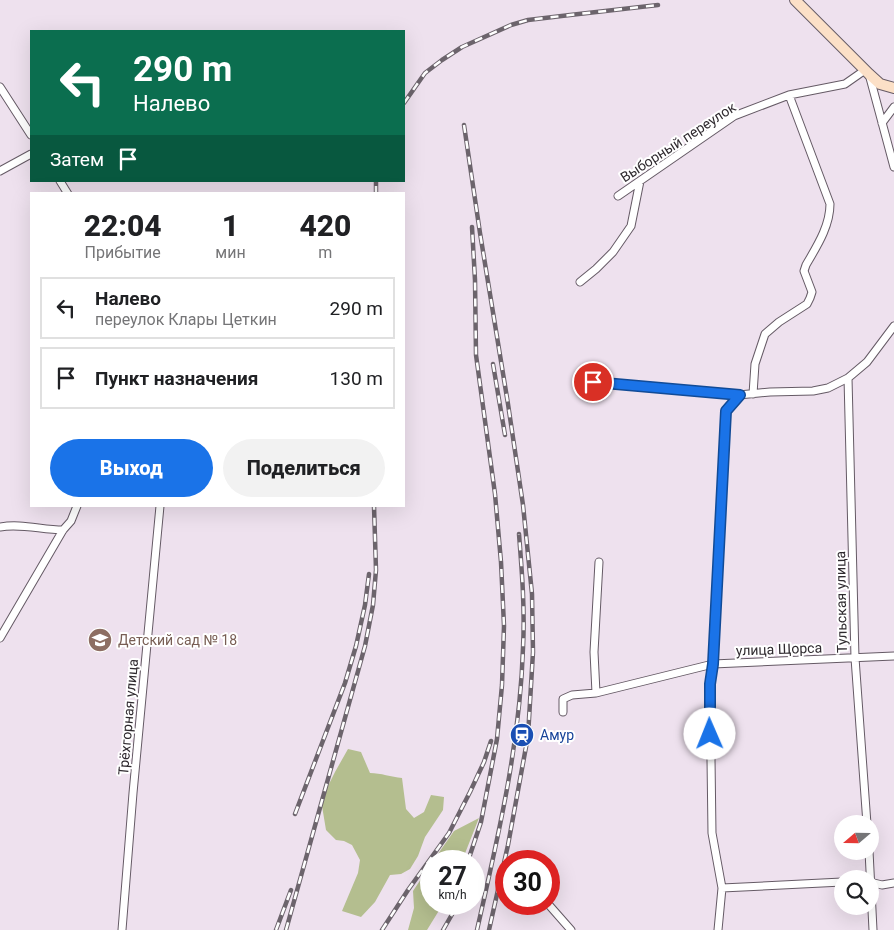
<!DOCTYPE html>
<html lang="ru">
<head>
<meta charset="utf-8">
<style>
  body { margin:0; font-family:Roboto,sans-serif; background:#f2f2f2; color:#202124; height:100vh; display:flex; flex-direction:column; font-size:19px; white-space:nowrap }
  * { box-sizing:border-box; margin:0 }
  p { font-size:16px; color:#757577 }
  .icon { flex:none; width:28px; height:28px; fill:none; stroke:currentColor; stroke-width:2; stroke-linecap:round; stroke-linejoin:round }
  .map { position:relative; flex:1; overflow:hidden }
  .panel { position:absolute; left:30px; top:192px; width:375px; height:315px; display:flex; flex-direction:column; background:#fff; border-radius:0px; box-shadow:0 5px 20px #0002 }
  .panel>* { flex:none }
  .top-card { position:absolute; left:30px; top:30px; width:375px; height:152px; border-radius:0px; box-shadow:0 5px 20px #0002; background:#0b6e4f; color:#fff; overflow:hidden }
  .needle { width:32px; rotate:250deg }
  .fabs { position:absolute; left:834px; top:815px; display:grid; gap:10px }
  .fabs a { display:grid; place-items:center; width:45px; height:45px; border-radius:50%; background:#fff; box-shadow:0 5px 20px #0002; font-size:25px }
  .speed { position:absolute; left:420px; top:850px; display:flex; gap:10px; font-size:25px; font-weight:700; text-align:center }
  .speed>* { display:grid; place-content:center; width:65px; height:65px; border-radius:50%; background:#fff; box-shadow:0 5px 20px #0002; line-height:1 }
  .speed small { font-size:12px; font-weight:400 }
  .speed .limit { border:8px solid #d22; background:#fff; color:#111 }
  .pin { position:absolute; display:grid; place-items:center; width:42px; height:42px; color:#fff; margin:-21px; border:2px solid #fff; border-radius:50%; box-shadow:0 1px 5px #0007 }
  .me { position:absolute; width:55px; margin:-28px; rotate:359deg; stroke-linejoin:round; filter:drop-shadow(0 0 4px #0008) }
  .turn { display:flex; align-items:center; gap:18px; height:105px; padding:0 20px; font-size:22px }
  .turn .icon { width:65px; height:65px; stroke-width:2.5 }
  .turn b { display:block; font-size:35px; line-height:42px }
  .then { display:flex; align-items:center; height:48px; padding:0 20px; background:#0003; gap:10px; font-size:19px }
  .eta { display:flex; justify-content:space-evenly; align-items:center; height:85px; text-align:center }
  .eta b { font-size:30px; font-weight:800; line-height:35px }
  .cta { display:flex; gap:10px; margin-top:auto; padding:10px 20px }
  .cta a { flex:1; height:58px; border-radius:30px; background:#1a73e8; color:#fff; font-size:20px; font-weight:800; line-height:58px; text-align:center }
  .cta a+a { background:#f2f2f2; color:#202124 }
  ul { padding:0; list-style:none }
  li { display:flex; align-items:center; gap:15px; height:62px; margin:0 10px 8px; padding:0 10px; border:2px solid #e0e0e0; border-radius:0px }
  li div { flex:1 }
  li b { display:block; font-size:19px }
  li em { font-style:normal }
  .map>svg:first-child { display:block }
  .green { fill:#b4be8f }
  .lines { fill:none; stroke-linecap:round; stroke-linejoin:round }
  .minor-casing { stroke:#655a65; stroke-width:9 }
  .secondary-casing { stroke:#655a65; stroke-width:12 }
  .minor { stroke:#fff; stroke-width:7 }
  .secondary { stroke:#fce0c7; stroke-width:10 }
  .rail-casing { stroke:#6c646c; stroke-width:4.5 }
  .rail { stroke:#fff; stroke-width:2.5; stroke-dasharray:8; stroke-linecap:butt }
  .route-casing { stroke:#114b97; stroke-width:12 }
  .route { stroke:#1a73e8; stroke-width:9 }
  .labels { text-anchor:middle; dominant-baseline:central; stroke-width:4; stroke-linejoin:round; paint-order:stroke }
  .street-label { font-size:14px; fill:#2f2a2f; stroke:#fff }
  .education-label { font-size:14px; fill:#785e54; stroke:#fff; text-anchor:start }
  .transit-label { font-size:14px; fill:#164399; stroke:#fff; text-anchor:start }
</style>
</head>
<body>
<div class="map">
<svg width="894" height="930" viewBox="0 0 894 930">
  <rect width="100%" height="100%" fill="#eee1ee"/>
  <path class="green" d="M348,749L361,752L370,773C381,773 391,777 402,778L406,809L414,818L424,812L431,795L444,797L443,810L425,837L418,856L410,869L401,874L390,875L375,902L361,917L342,911L358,873L360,860L352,845L344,841L336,840L326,830L321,800L335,772Z
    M479,818L462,861H433L454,831Z
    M431,864V904H443L427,930H408L414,908L413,891Z"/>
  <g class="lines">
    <g class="minor-casing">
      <path id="minor" d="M869,74L894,167
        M0,87L31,135
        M882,123L894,107
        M0,171L31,154
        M60,181L68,194
        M618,196L734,116L789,95L845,84L865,70
        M580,282L596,269L613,252L631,226L640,181
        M848,378L855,658L867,824
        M593,382L739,395L770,392L813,391L828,388L848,378L867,362L894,326
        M753,394L755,364L765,334L779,322L807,304L810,298L812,292L804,271L806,265C817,246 830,226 830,204L789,95
        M0,527C21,523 42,530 63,530
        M0,638L63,530L71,521L77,506
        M596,693L594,652L599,562
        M563,712V699L572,695L596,693L713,664L894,656
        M869,851L873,930
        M870,882L882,885L894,883
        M722,888L842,882
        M549,905L571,930
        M122,930L133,793L160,506
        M718,930L722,888L712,833L710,684L713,664L726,411L739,395"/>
    </g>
    <g class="secondary-casing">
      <path id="secondary" d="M795,0L869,74L880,84L894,88"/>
    </g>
    <use href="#minor" class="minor"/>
    <use href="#secondary" class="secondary"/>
    <g class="rail-casing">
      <path id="rail" d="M404,103L425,73L442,60L462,47L511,25L528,20L570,15L658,5
        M464,125L480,233L508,404L523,505L532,594L533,652L528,736L508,845L489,930
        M376,194V181
        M493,364L505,435
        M295,814L345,683L356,646L365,605L369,574
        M468,861L481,822L497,739L502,685L504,626L501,562L495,494L476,355L475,280L472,227
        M276,930L291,890
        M286,930L365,646L373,605L376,570L374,506
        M382,930L408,890L449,833L470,792L484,762L491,741
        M443,930L458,904
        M477,930C498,837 520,744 523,648C525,610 522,572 519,534"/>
    </g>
    <use href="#rail" class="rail"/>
  </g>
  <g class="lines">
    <g class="route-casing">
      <path id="route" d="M593,382L740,395L726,411L713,664L710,684V734"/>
    </g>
    <use href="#route" class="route"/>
  </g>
  <defs>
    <g id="school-disc" transform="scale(1.25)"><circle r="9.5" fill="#8d6e63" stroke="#fff"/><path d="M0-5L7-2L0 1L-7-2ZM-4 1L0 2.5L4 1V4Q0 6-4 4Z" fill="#fff"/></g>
    <g id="station-disc" transform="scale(1.25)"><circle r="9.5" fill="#1a4fb4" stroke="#fff"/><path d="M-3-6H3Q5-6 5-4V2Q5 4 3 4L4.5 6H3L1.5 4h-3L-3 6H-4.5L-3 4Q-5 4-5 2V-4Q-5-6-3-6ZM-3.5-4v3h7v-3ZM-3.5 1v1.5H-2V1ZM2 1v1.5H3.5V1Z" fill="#fff"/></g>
  </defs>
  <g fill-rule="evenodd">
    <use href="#school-disc" x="100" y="640"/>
    <use href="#station-disc" x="522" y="735"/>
  </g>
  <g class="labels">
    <g class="street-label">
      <text transform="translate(678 142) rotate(-33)">Выборный переулок</text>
      <text transform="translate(841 602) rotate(-91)">Тульская улица</text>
      <text transform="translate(779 649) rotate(-2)">улица Щорса</text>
      <text transform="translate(128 717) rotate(-85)">Трёхгорная улица</text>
    </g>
    <g class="education-label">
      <text x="118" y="640">Детский сад № 18</text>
    </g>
    <g class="transit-label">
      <text x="540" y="735">Амур</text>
    </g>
  </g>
</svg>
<div class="fabs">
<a><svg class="needle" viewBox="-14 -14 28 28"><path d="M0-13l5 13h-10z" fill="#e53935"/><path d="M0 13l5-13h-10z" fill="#757577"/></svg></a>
<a><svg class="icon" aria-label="search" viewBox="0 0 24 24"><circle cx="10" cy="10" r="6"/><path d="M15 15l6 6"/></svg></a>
</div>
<div class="speed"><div>27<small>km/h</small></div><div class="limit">30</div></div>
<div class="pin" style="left:593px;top:382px;background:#d93025"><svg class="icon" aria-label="arrive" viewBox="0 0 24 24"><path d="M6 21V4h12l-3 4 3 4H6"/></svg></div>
<svg class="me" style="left:710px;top:734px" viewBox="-20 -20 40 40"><circle r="19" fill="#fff"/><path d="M0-13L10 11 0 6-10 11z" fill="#1a73e8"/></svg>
<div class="top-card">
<div class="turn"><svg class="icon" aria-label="left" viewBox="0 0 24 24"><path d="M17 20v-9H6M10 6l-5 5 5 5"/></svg><div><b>290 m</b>Налево</div></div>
<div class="then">Затем<svg class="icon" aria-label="arrive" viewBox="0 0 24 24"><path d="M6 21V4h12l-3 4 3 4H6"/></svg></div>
</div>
<section class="panel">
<div class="eta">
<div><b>22:04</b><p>Прибытие</p></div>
<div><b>1</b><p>мин</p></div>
<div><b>420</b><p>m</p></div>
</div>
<ul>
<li><svg class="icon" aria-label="left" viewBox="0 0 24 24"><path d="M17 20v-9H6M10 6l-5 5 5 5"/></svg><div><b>Налево</b><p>переулок Клары Цеткин</p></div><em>290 m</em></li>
<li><svg class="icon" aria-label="arrive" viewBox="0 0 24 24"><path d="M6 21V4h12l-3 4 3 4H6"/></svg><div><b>Пункт назначения</b></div><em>130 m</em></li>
</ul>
<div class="cta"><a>Выход</a><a>Поделиться</a></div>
</section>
</div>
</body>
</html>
